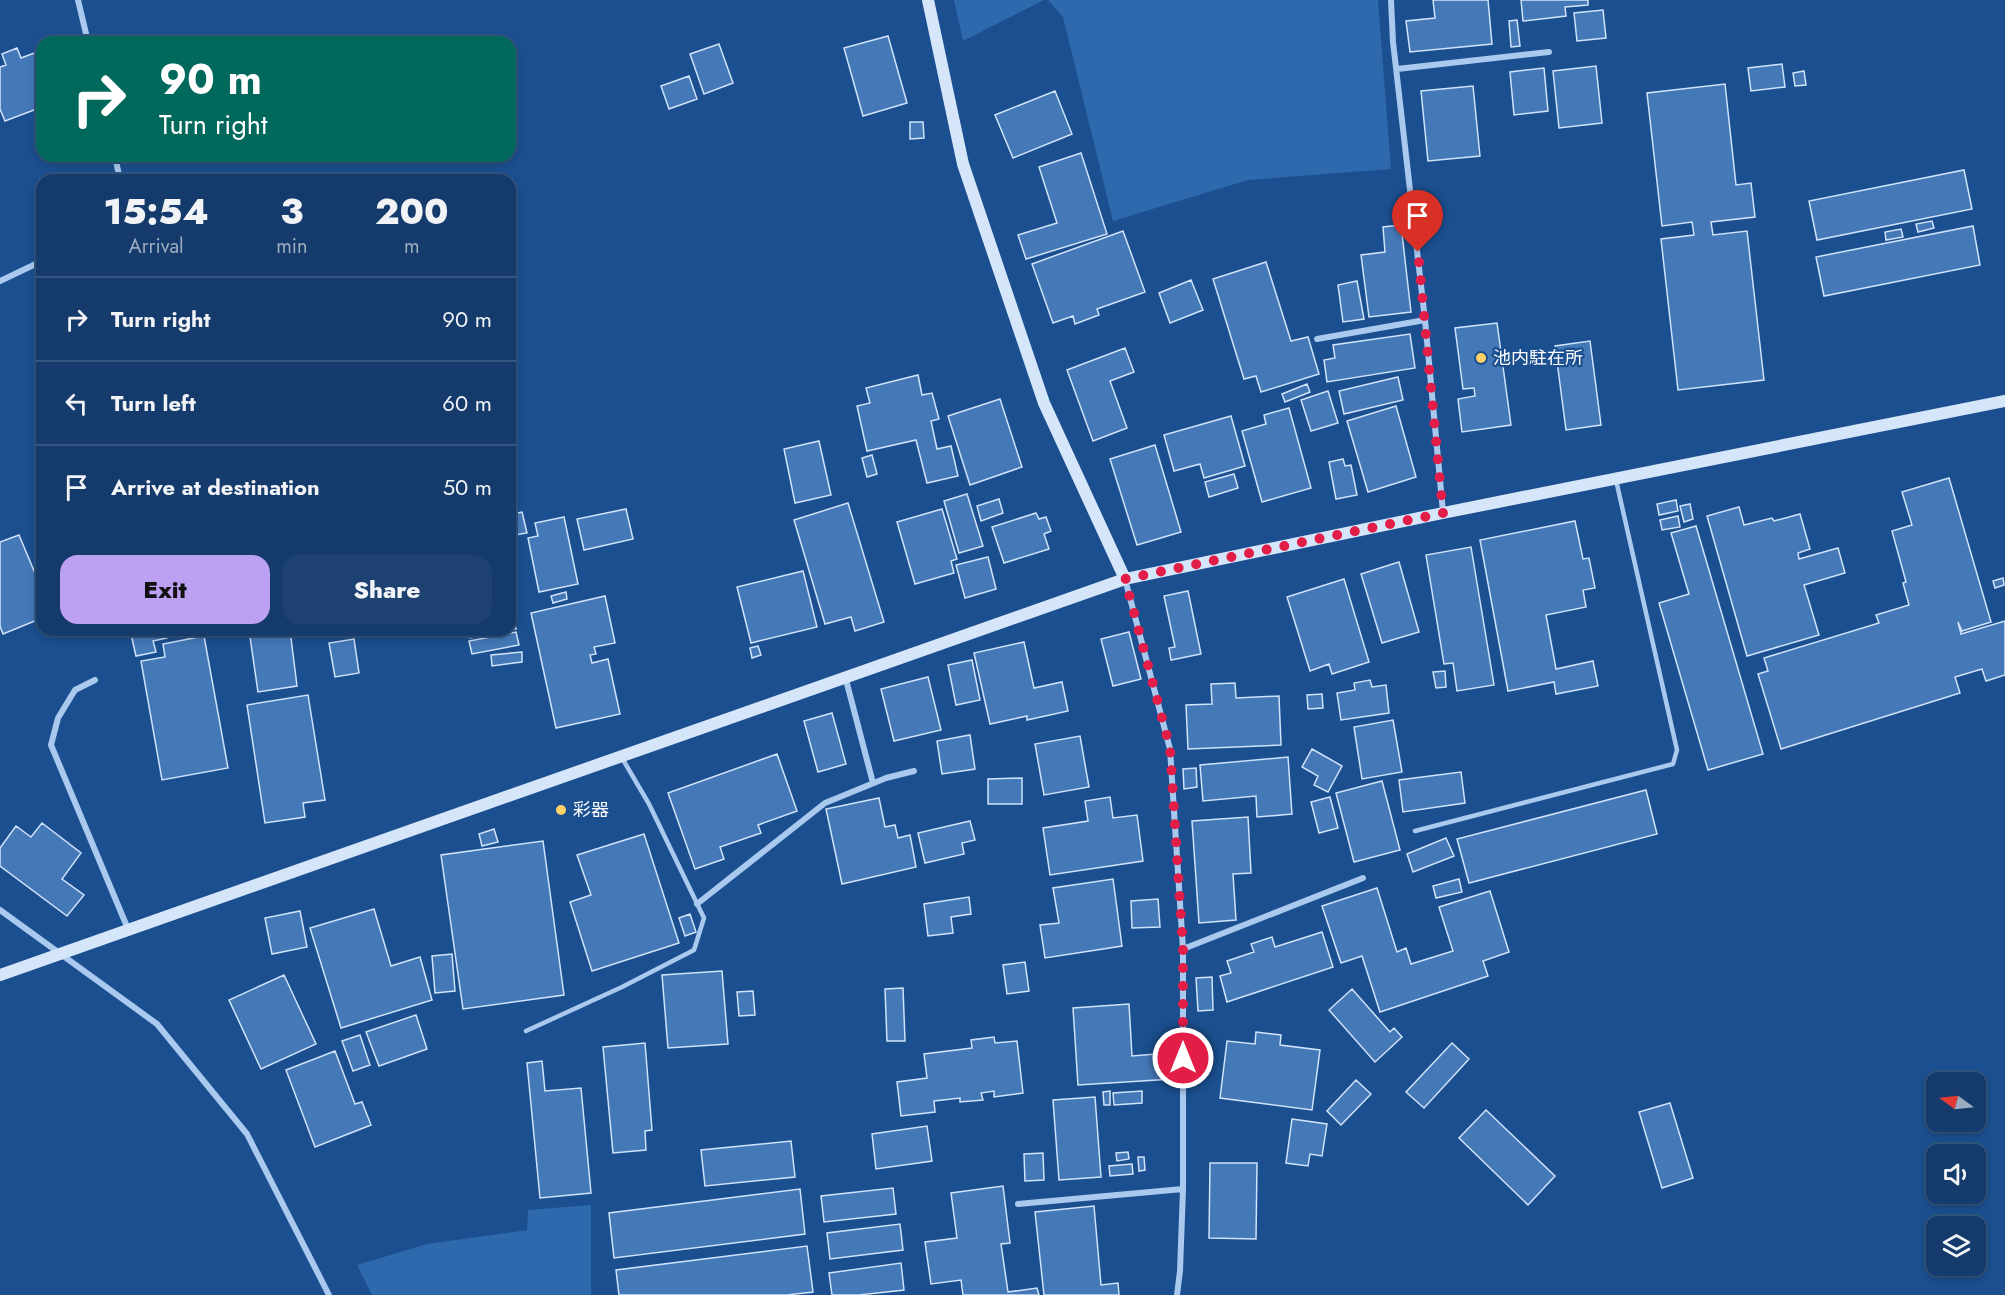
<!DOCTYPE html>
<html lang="en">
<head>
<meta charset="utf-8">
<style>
  body { margin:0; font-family:Jost,"Noto Sans JP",sans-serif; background:#1d4271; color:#f1f3f6; height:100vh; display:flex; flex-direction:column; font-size:22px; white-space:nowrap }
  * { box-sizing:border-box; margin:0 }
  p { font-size:20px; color:#9dadc1 }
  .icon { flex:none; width:33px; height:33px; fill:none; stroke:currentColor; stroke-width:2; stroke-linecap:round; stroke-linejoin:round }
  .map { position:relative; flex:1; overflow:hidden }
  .drawer { position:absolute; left:36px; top:174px; width:480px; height:462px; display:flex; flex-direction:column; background:#143b6b; border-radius:18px; box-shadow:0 3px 9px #0003,0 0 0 2px #33557e }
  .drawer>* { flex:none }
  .hud { position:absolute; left:36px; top:36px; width:480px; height:126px; border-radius:18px; box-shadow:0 3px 9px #0003,0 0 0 2px #33557e; background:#00695c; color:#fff; overflow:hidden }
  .needle { width:39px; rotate:285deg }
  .tools { position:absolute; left:1926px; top:1072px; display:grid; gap:12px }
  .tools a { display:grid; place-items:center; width:60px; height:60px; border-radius:12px; background:#143b6b; box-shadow:0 3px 9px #0003,0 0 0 2px #33557e; font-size:30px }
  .pin { position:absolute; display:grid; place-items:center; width:51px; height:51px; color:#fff; margin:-62px -26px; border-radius:50% 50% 50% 0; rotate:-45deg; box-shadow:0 0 6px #0007 }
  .pin .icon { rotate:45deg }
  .me { position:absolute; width:66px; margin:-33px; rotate:0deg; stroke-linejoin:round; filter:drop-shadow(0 0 4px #0008) }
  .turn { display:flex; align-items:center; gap:21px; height:126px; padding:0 24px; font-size:27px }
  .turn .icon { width:78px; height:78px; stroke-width:2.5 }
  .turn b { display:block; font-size:42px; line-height:51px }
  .eta { display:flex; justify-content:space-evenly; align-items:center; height:102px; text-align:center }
  .eta b { font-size:36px; font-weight:800; line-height:42px }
  .action { display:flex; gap:12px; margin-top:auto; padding:12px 24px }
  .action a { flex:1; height:69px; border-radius:18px; background:#bca0f2; color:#111; font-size:24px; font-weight:800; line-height:69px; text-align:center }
  .action a+a { background:#1d4271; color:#f1f3f6 }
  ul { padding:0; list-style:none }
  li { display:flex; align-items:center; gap:18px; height:84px; padding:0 24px; border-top:2px solid #33557e }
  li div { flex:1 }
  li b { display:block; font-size:22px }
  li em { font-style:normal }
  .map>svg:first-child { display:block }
  .green { fill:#2e69ad }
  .building { fill:#4478b7; stroke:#cfe3fa; stroke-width:1.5 }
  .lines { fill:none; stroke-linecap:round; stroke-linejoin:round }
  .lane { stroke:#a9c9ee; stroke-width:4.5 }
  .street { stroke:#a9c9ee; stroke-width:6 }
  .secondary { stroke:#d6e6fa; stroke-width:12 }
  .route { stroke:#e11d48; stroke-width:10; stroke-dasharray:0 18 }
  .poi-dot { fill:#ffd166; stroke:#1b4f8f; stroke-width:2 }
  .labels { text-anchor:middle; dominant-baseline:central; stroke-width:4.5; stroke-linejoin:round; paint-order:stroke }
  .poi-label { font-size:18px; fill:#fff; stroke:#1b4f8f; text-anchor:start }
</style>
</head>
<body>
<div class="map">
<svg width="2005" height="1295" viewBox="0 0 2005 1295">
  <rect width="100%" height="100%" fill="#1b4f8f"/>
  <path class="green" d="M954,0H1044L963,41Z
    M1048,0H1378L1391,169L1248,180L1113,221L1063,17Z
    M591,1205V1295H372L357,1265L427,1244L527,1230L528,1210Z"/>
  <path class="building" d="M1433,0H1488L1492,44L1410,52L1406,21L1435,18Z
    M1521,0H1588V5L1565,7L1566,16L1523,21Z
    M1603,10L1606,38L1577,41L1574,13Z
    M1517,20L1520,46L1511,47L1509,21Z
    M888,36L907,103L863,116L844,48Z
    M719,44L733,83L704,94L690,54Z
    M17,48L21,58L42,50V107L5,121L0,109V67L6,65L2,54Z
    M1782,64L1785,87L1751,91L1748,68Z
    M1596,66L1602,123L1559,128L1553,71Z
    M1544,68L1548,111L1514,115L1510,72Z
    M1804,71L1806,85L1795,86L1793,73Z
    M689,76L697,99L669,109L661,86Z
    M1725,84L1736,185L1751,183L1755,217L1711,222L1713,235L1747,231L1764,380L1678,390L1661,239L1694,235L1692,222L1662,226L1647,93Z
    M1473,86L1480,156L1428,161L1421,91Z
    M1055,91L1072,134L1013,158L995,115Z
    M910,122H923L924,138L910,139Z
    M1081,153L1107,234L1026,259L1018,235L1057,223L1039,167Z
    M1964,170L1972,209L1817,240L1809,201Z
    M1932,221L1934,228L1918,232L1916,224Z
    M1401,225L1411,312L1369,317L1361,255L1385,252L1383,227Z
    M1973,226L1980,265L1824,296L1816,257Z
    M1901,229L1903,237L1886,240L1885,232Z
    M1123,231L1145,292L1097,309L1099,315L1075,324L1073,316L1053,323L1032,264Z
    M1266,262L1291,341L1308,337L1319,374L1261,392L1256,376L1244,379L1213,279Z
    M1191,280L1203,310L1170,323L1159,293Z
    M1357,281L1364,319L1343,322L1338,285Z
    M1497,323L1511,425L1462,432L1458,399L1475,396L1474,388L1463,389L1455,328Z
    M1410,334L1415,368L1327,382L1324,360L1335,358L1333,345Z
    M1590,341L1601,425L1566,430L1555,346Z
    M1125,348L1134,372L1110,381L1127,428L1093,441L1067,370Z
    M918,375L922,395L932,393L939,419L931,421L937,449L951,446L958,476L927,483L916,440L867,451L857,406L870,403L866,388Z
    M1398,377L1403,400L1344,414L1339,391Z
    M1307,384L1310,392L1285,402L1282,394Z
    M1328,391L1338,423L1311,431L1301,400Z
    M1000,399L1022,467L970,485L948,416Z
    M1396,406L1416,477L1368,492L1347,421Z
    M1289,408L1311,488L1262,502L1242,431L1266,424L1264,415Z
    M1231,416L1245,466L1204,478L1200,464L1174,471L1164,435Z
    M819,441L831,495L795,503L784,449Z
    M1155,445L1181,532L1137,545L1110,459Z
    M872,455L877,474L867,477L862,458Z
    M1343,459L1345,466L1351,465L1357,495L1336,499L1329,462Z
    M1234,474L1238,488L1209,497L1205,482Z
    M1949,478L1991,622L1962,631L1958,622L1961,634L2005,621V675L1986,681L1982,669L1955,677L1960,693L1781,749L1758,674L1768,671L1764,658L1879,623L1876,615L1909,605L1903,583L1906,582L1892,531L1912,525L1902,492Z
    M967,494L983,546L959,553L944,501Z
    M999,499L1003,513L981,521L977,506Z
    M1676,500L1678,511L1659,515L1657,504Z
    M848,503L884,622L855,631L851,617L825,624L794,520Z
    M1690,504L1693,519L1684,522L1680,506Z
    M1739,507L1744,525L1772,518L1774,521L1800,514L1810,549L1798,553L1799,559L1838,548L1845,573L1804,585L1819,635L1747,656L1707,516Z
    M626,509L633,539L584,550L577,519Z
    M942,509L957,559L951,561L954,573L915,584L897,522Z
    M522,512L527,533L515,535L511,514Z
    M1036,513L1039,519L1046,517L1051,531L1044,534L1049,549L1004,563L992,527Z
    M1678,516L1680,527L1662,530L1660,520Z
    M564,517L578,584L539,592L528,538L538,536L535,523Z
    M1575,521L1583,559L1589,558L1595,588L1583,590L1586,607L1546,615L1556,669L1593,661L1598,686L1556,694L1554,682L1508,691L1480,540Z
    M1696,526L1763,754L1708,770L1659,603L1689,594L1671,533Z
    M19,535L42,590V618L3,634L0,626V542Z
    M1471,547L1494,685L1457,691L1453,663L1444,664L1426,555Z
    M988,557L996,589L965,598L956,565Z
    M1399,562L1419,632L1382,643L1361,574Z
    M803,571L817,627L751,643L737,587Z
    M2003,578L2004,585L1995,588L1993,581Z
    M1344,579L1369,662L1332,674L1329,664L1310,671L1287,597Z
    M1188,591L1201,654L1171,660L1169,648L1175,647L1164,596Z
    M566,592L567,599L553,603L551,596Z
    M605,596L615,643L594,647L596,654L590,655L592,663L608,659L620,714L556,728L531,613Z
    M513,616L516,629L470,638L468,630H510V617Z
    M130,630H165L167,638L153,641L156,652L136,656Z
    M249,630H290L297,686L258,692Z
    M516,632L519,645L472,654L469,641Z
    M1129,632L1141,679L1113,686L1101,639Z
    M204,636L228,768L162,780L141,661L165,657L163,644Z
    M354,639L359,673L335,677L329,643Z
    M1024,642L1034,688L1062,682L1068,711L1027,720V716L990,724L974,653Z
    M758,646L761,655L752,658L750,648Z
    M522,652V662L492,666L491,655Z
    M972,660L980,700L956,705L948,665Z
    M1445,671L1446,687L1436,688L1433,672Z
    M928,677L941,730L894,741L881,689Z
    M1370,680L1372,687L1386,685L1389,713L1341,720L1337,693L1355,690L1354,683Z
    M1235,683L1236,698L1279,696L1281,745L1188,749L1186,705L1212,704L1211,684Z
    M1322,694L1323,708L1308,709L1307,695Z
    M308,695L325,800L303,803L305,817L265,823L247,705Z
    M832,713L846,764L818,772L804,721Z
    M1393,720L1402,772L1362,779L1354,727Z
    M970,735L975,769L942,774L937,741Z
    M1080,736L1089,787L1044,795L1035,744Z
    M1312,749L1342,766L1328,792L1314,785L1318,776L1302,767Z
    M777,754L797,811L758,825L761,833L720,847L724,859L695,869L668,793Z
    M1288,757L1292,814L1257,817L1256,796L1203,801L1200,765Z
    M1196,768L1197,787L1184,789L1183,769Z
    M1461,772L1465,803L1403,812L1399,780Z
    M1022,778V804H988V779Z
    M1382,781L1400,850L1354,862L1336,793Z
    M1646,790L1657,834L1469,883L1457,839Z
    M1110,797L1113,818L1137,815L1143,861L1050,875L1043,828L1088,821L1085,801Z
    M1330,797L1338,828L1319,833L1311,802Z
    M879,798L885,827L895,825L898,838L910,835L916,867L842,884L826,809Z
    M1248,817L1251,873L1233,874L1236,920L1199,923L1192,821Z
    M970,821L975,840L962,843L964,854L925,863L918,833Z
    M42,823L81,853L62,879L84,895L67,916L0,866V848L16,826L31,837Z
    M494,829L498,842L482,846L479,834Z
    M644,834L679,943L592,971L570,902L591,895L577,855Z
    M1446,838L1454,856L1413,872L1407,854Z
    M543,841L564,995L463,1009L441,855Z
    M1113,879L1122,946L1045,958L1040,925L1059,923L1053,888Z
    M1459,879L1462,892L1436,898L1433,886Z
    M1377,888L1397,952L1406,948L1411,964L1453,951L1439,907L1490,891L1509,952L1483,961L1488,976L1380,1012L1362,956L1341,963L1322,906Z
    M969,897L971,914L951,917L953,933L928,936L924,904Z
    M1158,899L1160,927L1132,928L1131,901Z
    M374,909L391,966L420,957L432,1000L341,1028L310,928Z
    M300,911L307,947L272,954L265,918Z
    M690,914L696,932L685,936L679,918Z
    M1322,932L1333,967L1227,1002L1220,976L1231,973L1227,961L1254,952L1251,944L1272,937L1275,947Z
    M452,954L455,991L435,993L432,956Z
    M1025,962L1029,991L1007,994L1003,965Z
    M722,971L728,1044L668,1048L662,975Z
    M284,975L316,1044L261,1069L229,1000Z
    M1212,977L1213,1010L1198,1011L1196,978Z
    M903,988L905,1041H887L885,989Z
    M1352,989L1390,1032L1394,1028L1402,1037L1375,1062L1329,1010Z
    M753,991L755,1015L739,1016L737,992Z
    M1129,1004L1132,1056L1156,1054V1066L1172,1065L1173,1079L1078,1085L1073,1008Z
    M416,1015L427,1049L379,1066L366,1032Z
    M1256,1032L1281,1035L1280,1045L1320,1050L1312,1110L1220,1098L1227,1041L1255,1044Z
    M360,1035L370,1065L353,1071L342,1041Z
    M994,1037L995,1043L1017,1041L1023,1093L994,1097V1091L981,1093L983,1100L960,1102V1098L934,1101L935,1112L901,1116L897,1082L927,1078L924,1054L972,1048L971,1040Z
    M645,1043L652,1130L645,1131L646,1150L613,1153L603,1047Z
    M1452,1043L1469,1059L1424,1108L1406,1092Z
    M335,1051L355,1104L362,1102L371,1125L315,1147L286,1070Z
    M542,1061L545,1091L581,1088L591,1193L540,1198L527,1063Z
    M1356,1080L1371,1094L1341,1125L1327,1111Z
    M1110,1091V1105H1104L1103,1092Z
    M1142,1091V1103L1114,1105L1113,1093Z
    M1095,1097L1101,1177L1059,1180L1053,1100Z
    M1670,1103L1693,1178L1662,1188L1639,1112Z
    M1486,1110L1555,1176L1528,1205L1459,1138Z
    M1292,1119L1327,1124L1322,1156L1310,1154L1308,1166L1286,1163Z
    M927,1126L932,1161L876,1169L872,1134Z
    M791,1141L795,1177L705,1186L701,1150Z
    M1128,1152L1129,1159L1117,1161L1116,1153Z
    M1043,1153L1044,1180L1025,1181L1024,1154Z
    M1138,1157H1144L1145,1170L1139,1171Z
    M1210,1163H1257L1256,1239L1209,1238Z
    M1132,1164L1133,1174L1110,1176L1109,1166Z
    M1003,1186L1010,1243L1001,1244L1008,1292L1037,1288L1039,1295H963L961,1280L931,1284L925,1242L957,1238L951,1193Z
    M893,1188L896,1214L824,1222L821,1196Z
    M800,1189L805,1234L614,1258L609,1213Z
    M1094,1206L1101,1285L1118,1283L1119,1295H1044L1035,1212Z
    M900,1224L903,1250L830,1259L827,1233Z
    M807,1246L813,1292L787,1295H619L616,1270Z
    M901,1263L904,1290L859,1295H832L829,1273Z"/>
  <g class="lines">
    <path class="lane" d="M1415,831L1673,764L1677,750L1616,480
      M526,1031L622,987L694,950L704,918L649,804L622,758"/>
    <path class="street" d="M78,0L88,42
      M1391,0L1393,42L1425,320L1443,512
      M1397,69L1549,52
      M115,156L120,180
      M0,281L42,261
      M1317,339L1425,320
      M1125,579L1170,749L1183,949V1189L1180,1271L1177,1295
      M845,676L873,783
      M95,680L75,690L58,718L51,745L128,929
      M697,904L825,803L886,778L914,771
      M0,910L157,1024L247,1134L329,1295
      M1183,949L1363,878
      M1018,1204L1183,1189"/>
    <path class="secondary" d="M928,0L963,164L1044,403L1125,579
      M0,975L1125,579L1443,513L2005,401"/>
  </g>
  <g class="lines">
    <path class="route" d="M1183,1058V949L1170,748L1125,579L1443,513L1418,252"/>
  </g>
  <g class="poi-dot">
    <circle cx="1481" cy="358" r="6"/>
    <circle cx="561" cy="810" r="6"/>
  </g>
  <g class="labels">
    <g class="poi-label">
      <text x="1493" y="358">池内駐在所</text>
      <text x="573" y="810">彩器</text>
    </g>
  </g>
</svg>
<div class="tools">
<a><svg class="needle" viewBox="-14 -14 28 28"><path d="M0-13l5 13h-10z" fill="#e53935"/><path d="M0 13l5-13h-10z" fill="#9dadc1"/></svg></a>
<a><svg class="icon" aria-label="sound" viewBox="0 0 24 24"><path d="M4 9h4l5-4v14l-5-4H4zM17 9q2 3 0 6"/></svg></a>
<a><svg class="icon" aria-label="layers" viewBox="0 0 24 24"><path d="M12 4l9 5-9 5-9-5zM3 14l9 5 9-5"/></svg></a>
</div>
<div class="pin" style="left:1418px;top:252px;background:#d93025"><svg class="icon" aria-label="arrive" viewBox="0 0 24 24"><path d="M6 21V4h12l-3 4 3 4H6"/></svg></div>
<svg class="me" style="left:1183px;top:1058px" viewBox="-20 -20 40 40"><circle r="17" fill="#e11d48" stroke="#fff" stroke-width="3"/><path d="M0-11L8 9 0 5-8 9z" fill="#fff"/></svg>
<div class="hud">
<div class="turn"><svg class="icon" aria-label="right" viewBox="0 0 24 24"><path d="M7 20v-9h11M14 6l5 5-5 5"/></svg><div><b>90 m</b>Turn right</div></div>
</div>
<section class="drawer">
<div class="eta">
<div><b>15:54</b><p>Arrival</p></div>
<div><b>3</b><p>min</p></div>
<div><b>200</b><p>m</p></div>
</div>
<ul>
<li><svg class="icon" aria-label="right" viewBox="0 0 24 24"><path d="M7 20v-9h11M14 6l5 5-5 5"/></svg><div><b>Turn right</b></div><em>90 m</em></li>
<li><svg class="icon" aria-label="left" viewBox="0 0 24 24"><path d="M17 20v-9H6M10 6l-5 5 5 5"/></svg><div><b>Turn left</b></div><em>60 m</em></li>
<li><svg class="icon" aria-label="arrive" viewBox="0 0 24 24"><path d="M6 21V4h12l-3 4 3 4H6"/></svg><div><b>Arrive at destination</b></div><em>50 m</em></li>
</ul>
<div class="action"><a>Exit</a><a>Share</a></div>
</section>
</div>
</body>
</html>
